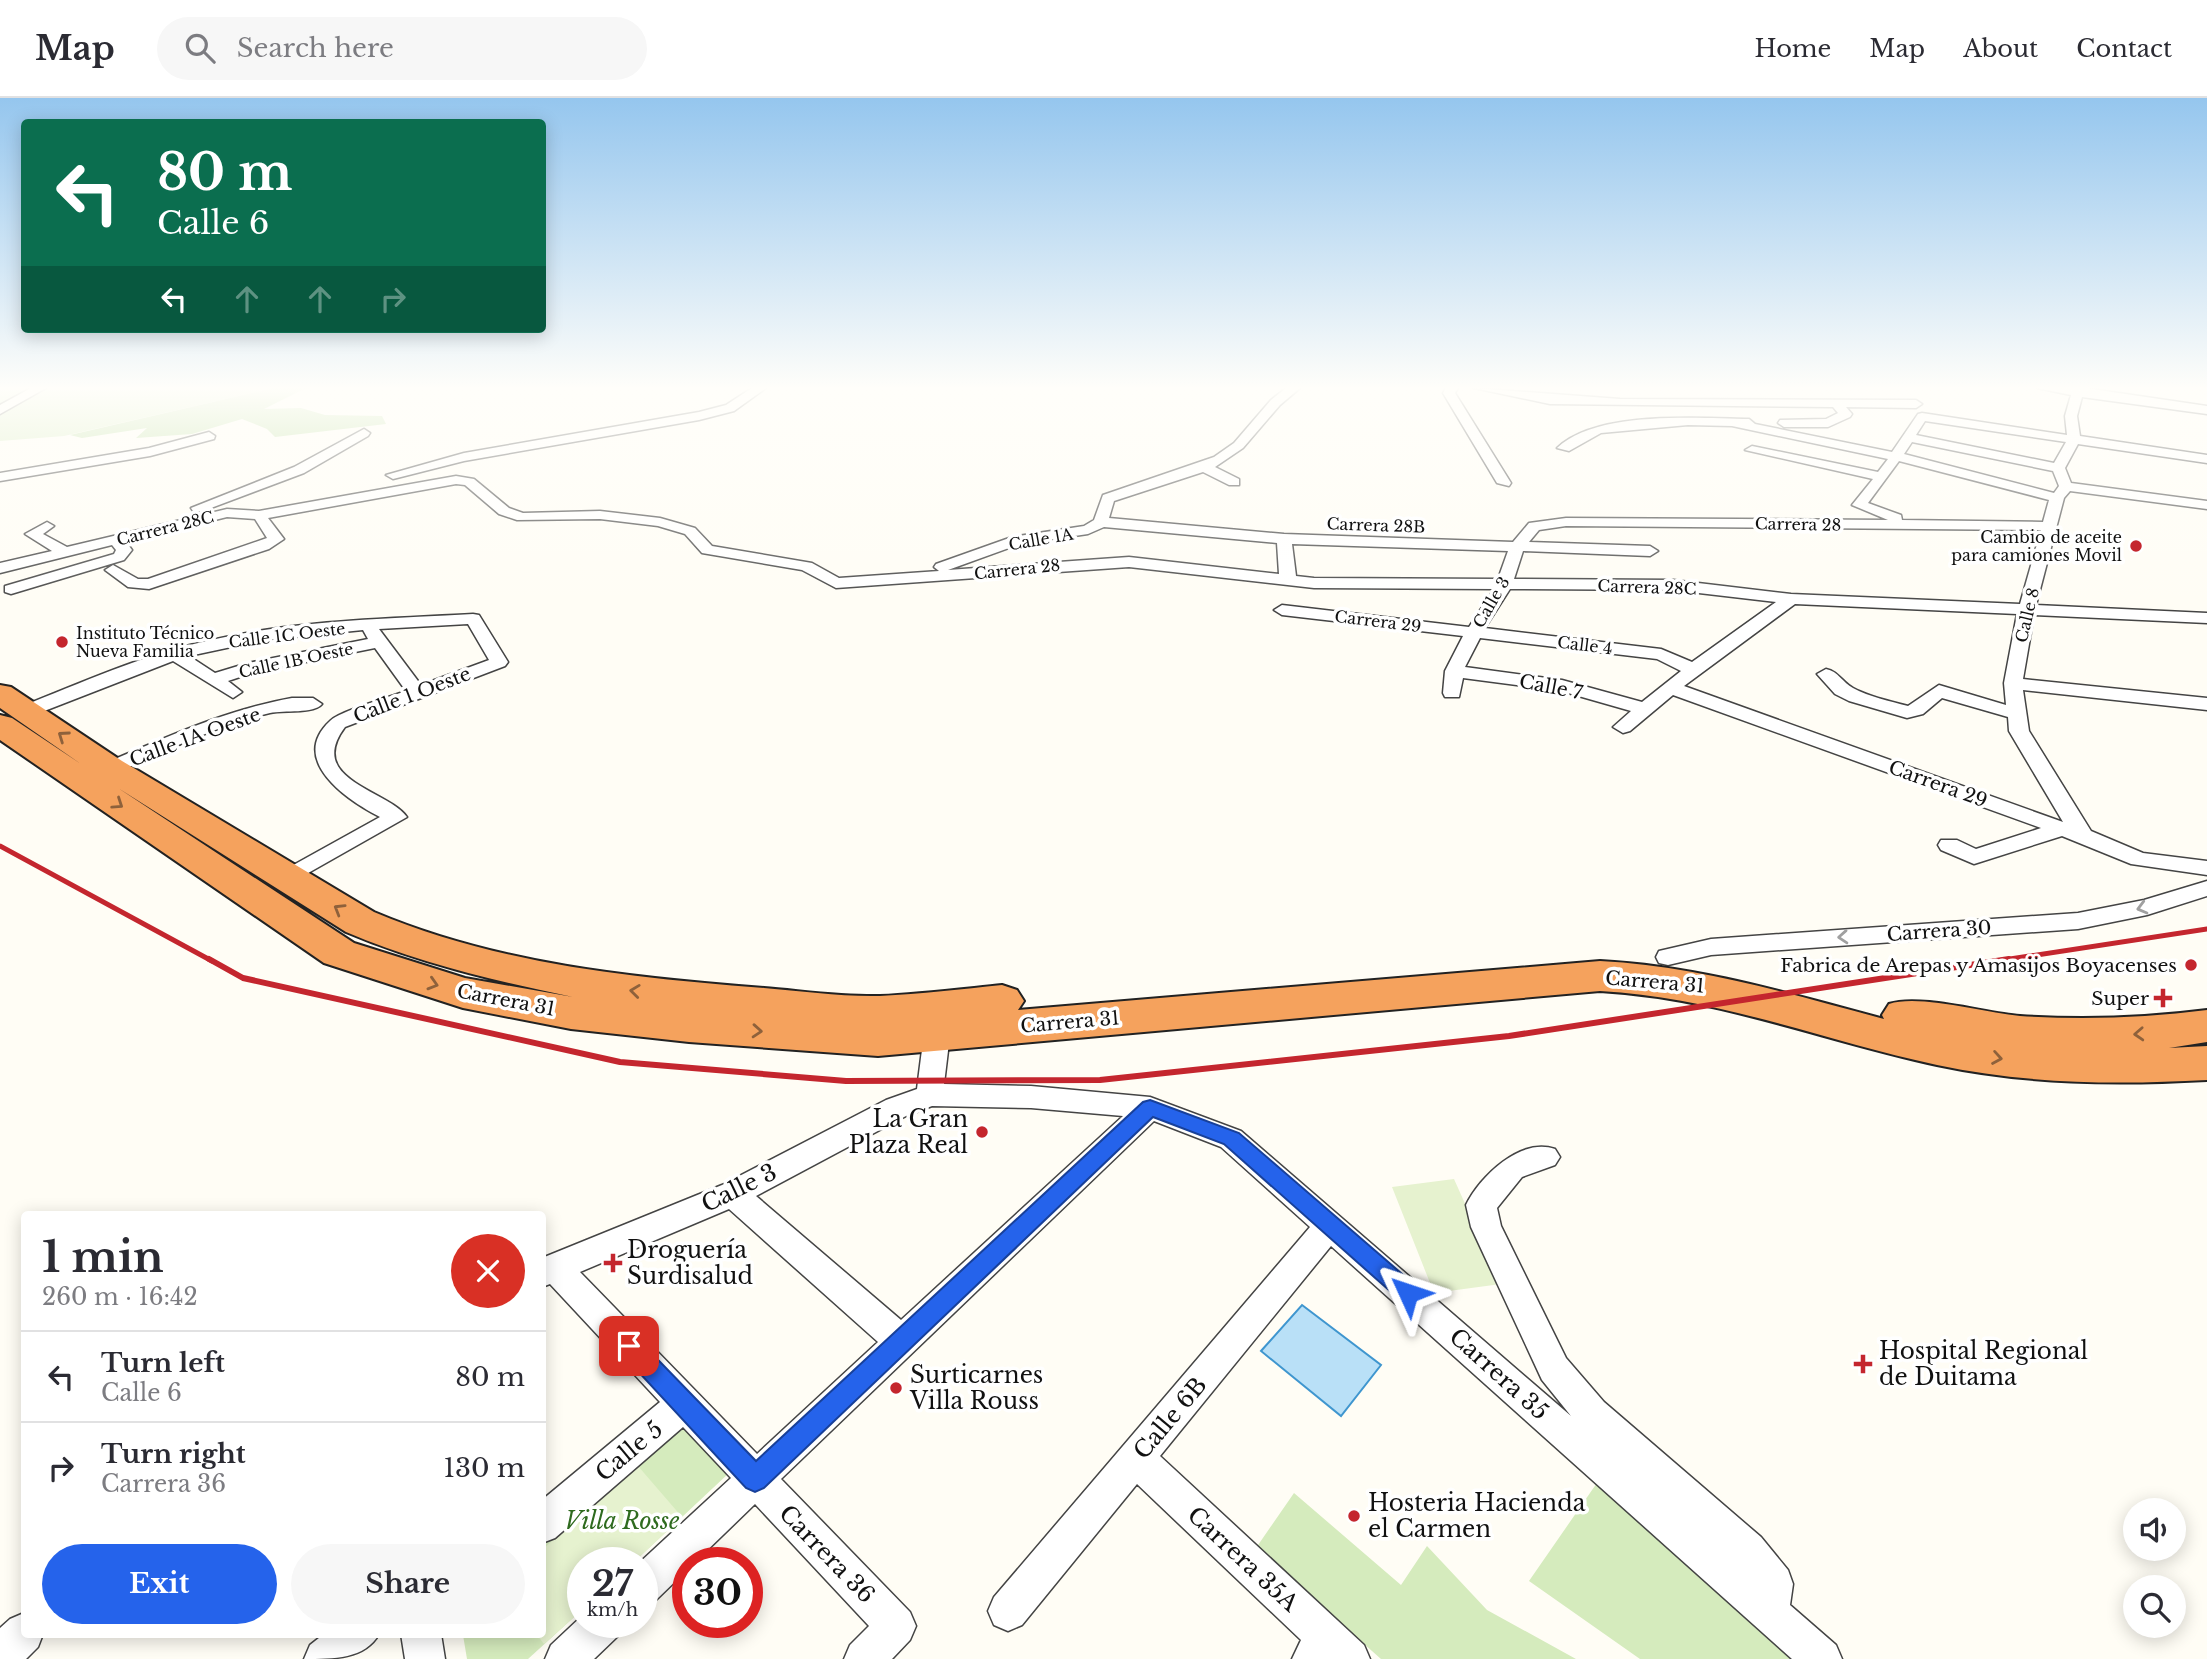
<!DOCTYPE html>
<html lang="en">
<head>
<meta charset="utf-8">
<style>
  body { margin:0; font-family:"Libre Baskerville",serif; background:#f7f7f7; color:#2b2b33; height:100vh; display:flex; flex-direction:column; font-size:26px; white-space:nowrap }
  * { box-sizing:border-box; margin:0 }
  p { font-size:23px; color:#7c7c81 }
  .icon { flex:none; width:38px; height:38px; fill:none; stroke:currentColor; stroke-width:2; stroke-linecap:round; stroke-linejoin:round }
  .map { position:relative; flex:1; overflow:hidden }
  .drawer { position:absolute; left:21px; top:1113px; width:525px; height:427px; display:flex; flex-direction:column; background:#fff; border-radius:7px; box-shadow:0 4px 18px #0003 }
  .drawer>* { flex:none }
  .guide { position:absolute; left:21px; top:21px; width:525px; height:214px; border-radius:7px; box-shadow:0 4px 18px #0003; background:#0b6e4f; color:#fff; overflow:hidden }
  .tools { position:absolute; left:2123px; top:1400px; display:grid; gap:14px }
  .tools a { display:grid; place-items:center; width:63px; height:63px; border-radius:50%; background:#fff; box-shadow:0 4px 18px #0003; font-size:35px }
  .speed { position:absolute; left:567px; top:1449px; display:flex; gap:14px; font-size:35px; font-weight:700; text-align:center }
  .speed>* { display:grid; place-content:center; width:91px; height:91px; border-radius:50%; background:#fff; box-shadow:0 4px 18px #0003; line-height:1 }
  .speed small { font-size:18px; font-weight:400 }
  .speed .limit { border:10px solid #d22; background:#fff; color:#111 }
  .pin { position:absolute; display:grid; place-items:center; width:60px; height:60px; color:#fff; margin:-30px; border-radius:14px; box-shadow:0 4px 10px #0006 }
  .me { position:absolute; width:77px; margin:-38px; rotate:312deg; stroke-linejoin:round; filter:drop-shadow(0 0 5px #0008) }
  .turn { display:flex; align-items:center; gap:24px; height:147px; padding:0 21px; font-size:32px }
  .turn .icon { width:91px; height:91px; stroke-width:2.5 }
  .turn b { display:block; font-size:49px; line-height:60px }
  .lanes { display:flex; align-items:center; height:66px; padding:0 21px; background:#0003; justify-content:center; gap:35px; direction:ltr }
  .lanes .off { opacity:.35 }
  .round { display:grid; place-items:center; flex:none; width:74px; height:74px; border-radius:37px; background:#f7f7f7 }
  .head { display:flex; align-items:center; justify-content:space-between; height:119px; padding:0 21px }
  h1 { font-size:42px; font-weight:700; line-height:52px }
  .cta { display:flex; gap:14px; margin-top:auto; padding:14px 21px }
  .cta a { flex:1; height:80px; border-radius:42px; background:#2563eb; color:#fff; font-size:28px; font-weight:700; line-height:80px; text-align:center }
  .cta a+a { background:#f7f7f7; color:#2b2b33 }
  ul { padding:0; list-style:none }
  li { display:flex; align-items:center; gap:21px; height:91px; padding:0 21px; border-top:2px solid #e1e1e2 }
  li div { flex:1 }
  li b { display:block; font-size:26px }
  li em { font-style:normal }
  header { display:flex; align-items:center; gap:42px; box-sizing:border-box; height:98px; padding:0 35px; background:#fff; border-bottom:2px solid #e1e1e2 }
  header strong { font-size:33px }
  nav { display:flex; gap:38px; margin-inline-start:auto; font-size:24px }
  .search { width:490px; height:63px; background:#f7f7f7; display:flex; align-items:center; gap:18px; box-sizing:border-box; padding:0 24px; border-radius:38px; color:#7c7c81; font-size:26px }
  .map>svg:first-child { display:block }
  .green { fill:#d5ebbd }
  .forest { fill:#b9dc9c }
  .pitch { fill:#e6f2cf }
  .water { fill:#b9e0f7; stroke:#3f96cf; stroke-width:2 }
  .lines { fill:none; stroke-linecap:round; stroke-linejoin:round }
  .street-casing { stroke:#444; stroke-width:3 }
  .highway-casing { stroke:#222; stroke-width:4 }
  .street { fill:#fff; fill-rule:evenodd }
  .highway { fill:#f5a25d; fill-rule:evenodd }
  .rail-far1 { stroke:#c4262e; stroke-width:5 }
  .rail { stroke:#c4262e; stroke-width:6 }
  .oneway { stroke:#8e613b }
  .oneway2 { stroke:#a0a0a0 }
  .route { fill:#2563eb; stroke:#184099; stroke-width:2 }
  .poi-dot { fill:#c4262e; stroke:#fff; stroke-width:2.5 }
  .labels { text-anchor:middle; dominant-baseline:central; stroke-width:7; stroke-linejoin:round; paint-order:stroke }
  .far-street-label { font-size:16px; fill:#111; stroke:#fff }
  .far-poi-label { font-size:16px; fill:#111; stroke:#fff; text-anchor:end }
  .street-label { font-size:19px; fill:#111; stroke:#fff }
  .poi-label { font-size:19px; fill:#111; stroke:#fff; text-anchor:end }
  .near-poi-label { font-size:23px; fill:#111; stroke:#fff; text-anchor:start }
  .near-street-label { font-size:23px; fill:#111; stroke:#fff }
  .near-park-label { font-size:23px; font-style:italic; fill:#2f6b1f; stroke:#fff }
</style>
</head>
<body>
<header>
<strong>Map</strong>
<div class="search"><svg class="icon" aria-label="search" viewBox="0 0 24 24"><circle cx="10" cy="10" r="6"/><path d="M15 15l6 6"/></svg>Search here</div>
<nav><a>Home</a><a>Map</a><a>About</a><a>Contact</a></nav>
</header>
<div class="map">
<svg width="2207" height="1561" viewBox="0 0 2207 1561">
  <rect width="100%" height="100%" fill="#fffdf5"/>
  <path class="green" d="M0,290H273L64,338L0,343Z
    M682,1319L729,1375L633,1465H583V1511L528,1561H467L463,1537L542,1536L543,1441Z
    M1599,1382L1799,1561H1640L1529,1483Z
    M1294,1395L1401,1487L1427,1448L1487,1512L1576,1561H1381L1256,1450Z"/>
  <path class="forest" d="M273,290H312L302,292L264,311L301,310L325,317L382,318L386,326L275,339L267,331L242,321L192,336L136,340L147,330L82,340L70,337Z"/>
  <path class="pitch" d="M1454,1081L1501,1186L1434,1195L1392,1089Z
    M638,1368L682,1419L633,1465H583V1511L544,1546L537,1537L542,1536L543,1451Z"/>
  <path class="water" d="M1302,1207L1381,1267L1341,1318L1261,1253Z"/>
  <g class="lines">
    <g class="street-casing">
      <path id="street" d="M31,290H46L0,316V307Z
        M752,290H766L734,313L699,322L464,363L393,381L386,377L464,355L699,314L726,307Z
        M1286,290H1300L1280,307L1243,350L1215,369L1239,381V387H1229L1203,374L1114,403L1109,420L1284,436L1513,444L1529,425L1566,420L1888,422L1852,407L1873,381L1745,352L1752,348L1878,374L1888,361L1732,328L1688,327L1601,335L1569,353L1557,350C1596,312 1698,320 1749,321L1755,326L1892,354L1918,316L1922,315L2067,337L2065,318L2071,297L2037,290H2085L2207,308V316L2082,299L2077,318L2080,338L2207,357V365L2078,346L2065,370L2071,385L2207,403V411L2070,393L2064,400L2036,507L2207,515V525L2034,517L2023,581L2207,600V612L2023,592L2029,633L2091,733L2143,755L2207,763V777L2131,766L2062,738L1974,766L1941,752L1938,747L1941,742H1957L1976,751L2041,730L1673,597L1630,633L1623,635L1613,629L1631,613L1561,593L1463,580L1459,599H1445L1443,595L1445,573L1463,538L1282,517L1274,512L1282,507L1469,529L1494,491L1314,490L1129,469L836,490L802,472L702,455L685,436L658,428L600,421L517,422L499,416L465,387L456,386L268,420L284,441L269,451L149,491L128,489L105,472L113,467L138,481H148L267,440L255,421L227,419L126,444L132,452L124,462L11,496L5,494V488L114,456L116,452L112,447L0,475V465L52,453L25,436L47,424L54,428L43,436L67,449L227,411L259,413L456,378L474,381L509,410L523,415L600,413L660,420L695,430L712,448L812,465L839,480L939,473L934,469L936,466L1012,439L1084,428L1094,422L1103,397L1214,359L1234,345L1271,302ZM1925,323L2066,344L2054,365L1916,337ZM1912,344L2053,373L2059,388L2054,395L1904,356ZM1899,363L2049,402L2043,424L1902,422L1901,417L1868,405ZM1566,428L2041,432L2020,506L1791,496L1673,482L1514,481L1523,453L1650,458L1658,453L1650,448L1529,444L1539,432ZM1104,429L1277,445L1279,476L1129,459L948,472L1020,446L1088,436ZM1292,446L1508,453L1498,481L1314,480L1296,478ZM1510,491L1673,492L1776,504L1692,564L1661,551L1485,530ZM1795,506L2017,516L2004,585L2006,607L1939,587L1908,608C1889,603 1870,599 1853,590C1843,585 1838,573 1826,571L1817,576L1835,596L1849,603L1907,620L1923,616L1942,600L2008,619L2009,633L2063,724L1684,588ZM1480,540L1657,561L1681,573L1642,604L1562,582L1465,569Z
        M1446,290H1458L1455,295L1511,385L1509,388L1497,385L1443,295Z
        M1474,290L1620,301L1916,302L1922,306L1916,310L1846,309L1852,316L1850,319L1828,329H1784L1778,325L1780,322L1826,321L1838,315L1833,309L1550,306Z
        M364,331L370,335L368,338L304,375L203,413H193L191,410L294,369Z
        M209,334L215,338L214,341L150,358L0,383V375L149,350Z
        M473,516L479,517L508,564L505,568L345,629C305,682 388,692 407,719L287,787L279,785L276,780L279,775L380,719C347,702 288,662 330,623C340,613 390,599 406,593L375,550L252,575L228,583L242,594L233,600L173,563L34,617L27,619L18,613L20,609C81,585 142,557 207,543C294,522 384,521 473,516ZM468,526L489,562L421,587L379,531ZM363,532L368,541L248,565L215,575L189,558L264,542Z
        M292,600H313L322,606C314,616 284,612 270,615C217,627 167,653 117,674H103L100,670L103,666C165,640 225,612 292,600Z
        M2207,783V798L2147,817L2078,831L1711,857L1668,867L1659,865L1656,859L1659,853L1711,841L2078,815L2144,802Z
        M937,926L946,929L950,936L944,986L1031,988L1150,999L1241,1033L1571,1318L1542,1282L1471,1129L1466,1107C1480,1078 1521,1039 1555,1051L1560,1059L1555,1067L1522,1079L1497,1110L1501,1128L1566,1260L1604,1304L1761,1439L1788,1472L1793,1486L1790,1507L1836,1547L1842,1561H1792L1331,1148L1160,1358L1364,1547L1370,1561H1292L1301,1542L1137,1386L1022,1527L1008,1533L994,1527L988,1513L994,1499L1310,1129L1221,1049L1154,1023L781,1381L910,1514L916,1528L910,1542L892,1561H844L850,1547L869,1528L755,1406L694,1465H688V1471L656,1502L642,1507V1465H639L731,1380L683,1329L555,1440L542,1445V1402L660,1304L550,1186L542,1189V1160L722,1087L886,1002L917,991L924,936L928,929ZM932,1008L1031,1010L1123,1018L901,1222L756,1098L906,1018ZM729,1111L878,1244L757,1356L580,1174Z
        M24,1515V1536H43L38,1549L26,1561H0V1530L10,1521Z
        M583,1517V1524H624L618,1538L594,1561H545L551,1547Z
        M324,1536H379C365,1561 334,1561 304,1561L310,1547Z
        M401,1536H441L445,1561H405Z"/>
    </g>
    <g class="highway-casing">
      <path id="highway" d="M0,587L11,589L122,663L374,814C497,866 632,880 764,890C802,893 842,899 880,898C921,896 962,891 1002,887L1017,892L1024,903L1018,912L1600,863C1698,868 1790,896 1884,921L1882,917L1889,906C1920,896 1984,915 2020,918C2083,922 2145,920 2207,912V944L2169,950L2207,948V982C2116,987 2026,986 1937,967C1821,942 1721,900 1600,893L878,958L689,944L571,931L463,910L324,865L0,642V617L12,620L81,666L0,610ZM118,690L346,834C419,865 495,883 573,899L465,880L354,845Z"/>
    </g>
    <use href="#street" class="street"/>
    <use href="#highway" class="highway"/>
    <path class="rail-far1" d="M0,748L212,863
      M1997,863L2207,831"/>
    <path class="rail" d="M209,861L243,880L620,964L846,983L1100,982L1509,938L2009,861"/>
  </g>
  <defs><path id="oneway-chevron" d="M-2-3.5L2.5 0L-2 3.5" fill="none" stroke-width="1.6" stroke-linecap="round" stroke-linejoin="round" transform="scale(1.75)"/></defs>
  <g class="oneway">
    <use href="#oneway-chevron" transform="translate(63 638) rotate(-145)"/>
    <use href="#oneway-chevron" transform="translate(118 706) rotate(34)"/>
    <use href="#oneway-chevron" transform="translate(339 811) rotate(-149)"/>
    <use href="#oneway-chevron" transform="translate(433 886) rotate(17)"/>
    <use href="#oneway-chevron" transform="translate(635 893) rotate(-173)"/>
    <use href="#oneway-chevron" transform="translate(757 933) rotate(4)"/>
    <use href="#oneway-chevron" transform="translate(2139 936) rotate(177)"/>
    <use href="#oneway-chevron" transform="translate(1997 960) rotate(10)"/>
  </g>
  <g class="oneway2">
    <use href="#oneway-chevron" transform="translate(2142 810) rotate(165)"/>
    <use href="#oneway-chevron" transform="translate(1843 839) rotate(176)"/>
  </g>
  <linearGradient id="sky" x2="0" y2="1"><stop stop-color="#95c6ee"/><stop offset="0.57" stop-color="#fffefa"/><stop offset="1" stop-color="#fffefa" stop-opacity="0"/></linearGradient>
  <rect width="2207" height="509" fill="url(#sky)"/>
  <path class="route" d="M1150,1002L1239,1035L1416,1188L1419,1195L1416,1202L1408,1205L1400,1202L1224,1046L1153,1019L764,1390L755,1394L746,1390L621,1255L617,1248L621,1240L629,1237L637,1240L756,1363L1143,1004Z"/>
  <g class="poi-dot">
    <circle cx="2136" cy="448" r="7"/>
    <circle cx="62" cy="544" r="7"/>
    <circle cx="2191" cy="867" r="7"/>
    <path d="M2159.5 889.5h7v7h7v7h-7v7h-7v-7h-7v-7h7z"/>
    <circle cx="982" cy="1034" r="7"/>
    <path d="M609.5 1154.5h7v7h7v7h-7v7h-7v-7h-7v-7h7z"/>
    <path d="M1859.5 1255.5h7v7h7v7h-7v7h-7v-7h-7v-7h7z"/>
    <circle cx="896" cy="1290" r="7"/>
    <circle cx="1354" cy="1418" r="7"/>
  </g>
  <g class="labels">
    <g class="far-street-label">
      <text transform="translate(1798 426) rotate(1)">Carrera 28</text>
      <text transform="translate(1376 427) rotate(2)">Carrera 28B</text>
      <text transform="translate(165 430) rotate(-14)">Carrera 28C</text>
      <text transform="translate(1041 441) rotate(-10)">Calle 1A</text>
      <text transform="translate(1017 471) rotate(-6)">Carrera 28</text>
      <text transform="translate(1647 489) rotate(2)">Carrera 28C</text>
      <text transform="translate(1491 504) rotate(-60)">Calle 3</text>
      <text transform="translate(2027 517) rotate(-77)">Calle 8</text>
      <text transform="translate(1378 523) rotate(7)">Carrera 29</text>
      <text transform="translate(287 537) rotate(-7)">Calle 1C Oeste</text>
      <text transform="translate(1585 547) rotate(7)">Calle 4</text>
      <text transform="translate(296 562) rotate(-12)">Calle 1B Oeste</text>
    </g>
    <g class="far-poi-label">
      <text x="2122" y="439">Cambio de aceite<tspan x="2122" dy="18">para camiones Movil</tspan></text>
      <text x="76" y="535" text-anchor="start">Instituto Técnico<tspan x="76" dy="18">Nueva Familia</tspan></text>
    </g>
    <g class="street-label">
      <text transform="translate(1551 589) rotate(11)">Calle 7</text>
      <text transform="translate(412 597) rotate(-21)">Calle 1 Oeste</text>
      <text transform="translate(195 639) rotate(-20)">Calle 1A Oeste</text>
      <text transform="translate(1938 686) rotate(20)">Carrera 29</text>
      <text transform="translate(1939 833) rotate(-4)">Carrera 30</text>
      <text transform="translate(1655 884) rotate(5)">Carrera 31</text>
      <text transform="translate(506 902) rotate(11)">Carrera 31</text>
      <text transform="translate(1070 924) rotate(-5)">Carrera 31</text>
    </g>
    <g class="poi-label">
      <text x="2177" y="867">Fabrica de Arepas y Amasijos Boyacenses</text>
      <text x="2149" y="900">Super</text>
    </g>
    <g class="near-poi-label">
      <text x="968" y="1021" text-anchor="end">La Gran<tspan x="968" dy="26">Plaza Real</tspan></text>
      <text x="627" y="1152">Droguería<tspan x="627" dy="26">Surdisalud</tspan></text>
      <text x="1879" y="1253">Hospital Regional<tspan x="1879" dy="26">de Duitama</tspan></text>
      <text x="910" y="1277">Surticarnes<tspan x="910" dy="26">Villa Rouss</tspan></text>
      <text x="1368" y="1405">Hosteria Hacienda<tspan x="1368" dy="26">el Carmen</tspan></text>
    </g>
    <g class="near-street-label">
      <text transform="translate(739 1090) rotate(-26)">Calle 3</text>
      <text transform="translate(1499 1276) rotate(42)">Carrera 35</text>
      <text transform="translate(1170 1320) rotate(-50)">Calle 6B</text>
      <text transform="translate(629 1353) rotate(-40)">Calle 5</text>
      <text transform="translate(827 1456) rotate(46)">Carrera 36</text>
      <text transform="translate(1243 1461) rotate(43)">Carrera 35A</text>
    </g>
    <g class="near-park-label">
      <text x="622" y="1423">Villa Rosse</text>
    </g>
  </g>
</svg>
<div class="tools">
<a><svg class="icon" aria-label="sound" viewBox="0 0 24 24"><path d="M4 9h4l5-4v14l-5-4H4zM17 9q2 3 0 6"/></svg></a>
<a><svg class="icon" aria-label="search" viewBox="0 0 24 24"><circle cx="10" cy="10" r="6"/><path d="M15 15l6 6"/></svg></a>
</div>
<div class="speed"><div>27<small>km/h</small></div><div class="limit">30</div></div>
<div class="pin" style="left:629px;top:1248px;background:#d93025"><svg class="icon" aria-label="arrive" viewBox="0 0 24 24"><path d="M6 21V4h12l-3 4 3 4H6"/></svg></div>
<svg class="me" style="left:1408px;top:1195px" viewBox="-20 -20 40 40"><path d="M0-17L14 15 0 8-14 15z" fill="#2563eb" stroke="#fff" stroke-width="4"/></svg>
<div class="guide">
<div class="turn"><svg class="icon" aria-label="left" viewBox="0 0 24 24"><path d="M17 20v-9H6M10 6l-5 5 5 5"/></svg><div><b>80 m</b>Calle 6</div></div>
<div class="lanes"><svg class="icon" aria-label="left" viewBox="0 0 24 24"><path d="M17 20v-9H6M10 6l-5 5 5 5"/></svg><svg class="icon off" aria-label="ahead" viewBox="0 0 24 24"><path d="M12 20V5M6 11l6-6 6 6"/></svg><svg class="icon off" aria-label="ahead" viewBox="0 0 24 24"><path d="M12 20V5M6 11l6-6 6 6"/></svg><svg class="icon off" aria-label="right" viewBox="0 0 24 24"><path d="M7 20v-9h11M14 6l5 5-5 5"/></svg></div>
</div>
<section class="drawer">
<div class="head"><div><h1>1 min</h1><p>260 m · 16:42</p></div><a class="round" style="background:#d93025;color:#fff"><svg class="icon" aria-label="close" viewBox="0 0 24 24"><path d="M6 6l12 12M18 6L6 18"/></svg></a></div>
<ul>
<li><svg class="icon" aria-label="left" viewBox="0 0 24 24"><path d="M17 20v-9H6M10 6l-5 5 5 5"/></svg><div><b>Turn left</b><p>Calle 6</p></div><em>80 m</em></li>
<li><svg class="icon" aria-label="right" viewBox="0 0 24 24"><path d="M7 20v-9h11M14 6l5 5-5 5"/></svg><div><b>Turn right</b><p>Carrera 36</p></div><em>130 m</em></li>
</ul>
<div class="cta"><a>Exit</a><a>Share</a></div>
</section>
</div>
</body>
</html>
